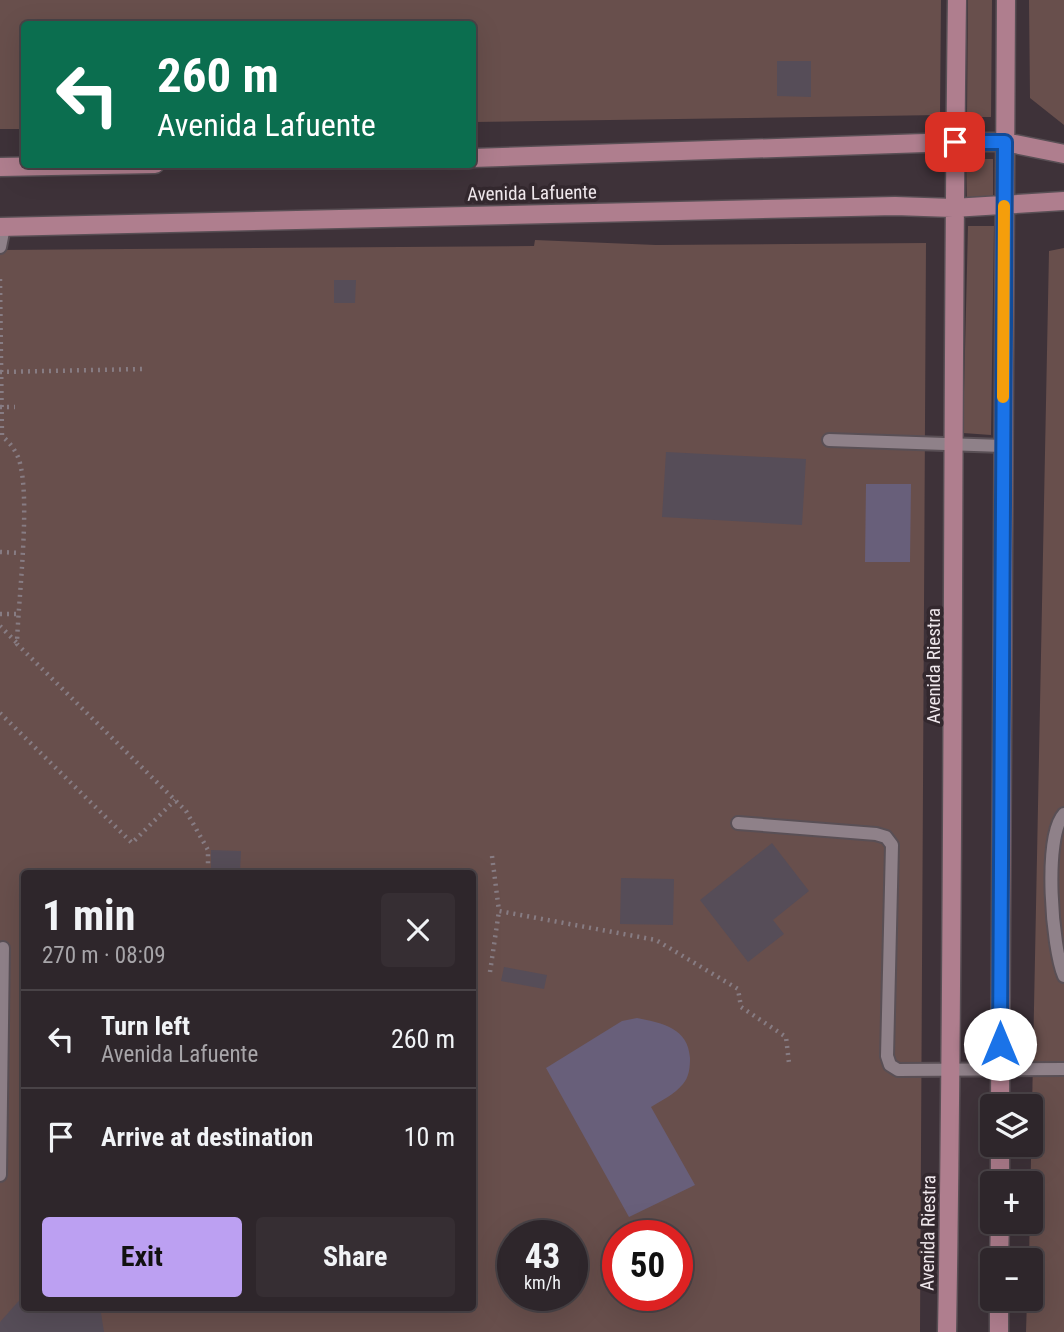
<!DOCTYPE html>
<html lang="en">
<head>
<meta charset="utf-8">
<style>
  body { margin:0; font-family:"Roboto Condensed",sans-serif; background:#362e33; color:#f1f3f6; height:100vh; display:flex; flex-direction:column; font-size:26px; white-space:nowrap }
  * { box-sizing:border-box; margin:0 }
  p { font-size:23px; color:#a7a5a9 }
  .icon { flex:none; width:38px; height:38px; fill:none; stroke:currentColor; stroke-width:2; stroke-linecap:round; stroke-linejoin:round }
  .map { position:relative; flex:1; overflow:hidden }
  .details { position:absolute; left:21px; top:870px; width:455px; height:441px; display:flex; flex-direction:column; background:#2e262b; border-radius:7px; box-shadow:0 7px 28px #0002,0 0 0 2px #494347 }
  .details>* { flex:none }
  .banner { position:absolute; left:21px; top:21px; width:455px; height:147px; border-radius:7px; box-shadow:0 7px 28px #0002,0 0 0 2px #494347; background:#0b6e4f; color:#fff; overflow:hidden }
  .buttons { position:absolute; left:980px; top:1094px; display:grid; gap:14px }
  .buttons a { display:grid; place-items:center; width:63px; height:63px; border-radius:7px; background:#2e262b; box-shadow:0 7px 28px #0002,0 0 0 2px #494347; font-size:35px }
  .speed { position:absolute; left:497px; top:1220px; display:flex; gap:14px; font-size:35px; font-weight:700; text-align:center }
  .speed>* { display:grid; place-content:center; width:91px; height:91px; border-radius:50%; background:#2e262b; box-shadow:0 7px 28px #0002,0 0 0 2px #494347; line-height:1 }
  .speed small { font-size:18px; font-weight:400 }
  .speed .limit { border:10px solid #d22; background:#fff; color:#111 }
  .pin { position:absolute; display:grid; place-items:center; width:60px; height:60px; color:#fff; margin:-30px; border-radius:14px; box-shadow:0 4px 10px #0006 }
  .me { position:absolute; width:77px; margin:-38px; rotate:0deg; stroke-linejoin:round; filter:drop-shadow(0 0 5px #0008) }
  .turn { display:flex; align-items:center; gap:24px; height:147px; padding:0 21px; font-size:32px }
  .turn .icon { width:91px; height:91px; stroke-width:2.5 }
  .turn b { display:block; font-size:49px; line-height:60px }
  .round { display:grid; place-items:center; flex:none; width:74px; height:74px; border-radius:7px; background:#362e33 }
  .overview { display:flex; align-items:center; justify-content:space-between; height:119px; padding:0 21px }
  h1 { font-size:42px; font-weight:700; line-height:52px }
  .action { display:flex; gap:14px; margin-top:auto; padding:14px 21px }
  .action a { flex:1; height:80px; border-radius:7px; background:#bca0f2; color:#111; font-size:28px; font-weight:700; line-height:80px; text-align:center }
  .action a+a { background:#362e33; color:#f1f3f6 }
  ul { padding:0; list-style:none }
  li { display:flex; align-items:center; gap:21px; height:98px; padding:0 21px; border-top:2px solid #494347 }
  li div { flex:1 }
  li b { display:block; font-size:26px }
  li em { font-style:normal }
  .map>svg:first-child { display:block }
  .green { fill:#684f4c; fill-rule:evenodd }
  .water { fill:#685f7a }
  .building { fill:#564d58 }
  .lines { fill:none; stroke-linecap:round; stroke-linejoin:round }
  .lane-casing { stroke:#594f55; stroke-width:16 }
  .secondary-casing { stroke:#594f55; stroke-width:21 }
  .path { stroke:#877c83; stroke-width:4.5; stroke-dasharray:2 5; stroke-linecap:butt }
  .lane { stroke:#8f8189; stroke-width:12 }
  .secondary { stroke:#af7e8e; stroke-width:18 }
  .path-bridge { stroke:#877c83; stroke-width:4.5; stroke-dasharray:2 5; stroke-linecap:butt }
  .route-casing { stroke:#114b97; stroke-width:18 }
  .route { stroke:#1a73e8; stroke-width:12 }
  .slow { stroke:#f59e0b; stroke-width:12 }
  .labels { text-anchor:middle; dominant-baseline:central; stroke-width:7; stroke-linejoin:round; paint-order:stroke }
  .street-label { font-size:19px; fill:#efe7ec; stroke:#33282e }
</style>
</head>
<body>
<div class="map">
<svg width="1064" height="1332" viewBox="0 0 1064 1332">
  <rect width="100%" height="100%" fill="#3e3239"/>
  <path class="green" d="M0,0H941L940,115L473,122L472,24H24V129H0Z
    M968,0H992L991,117H967Z
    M1029,0H1064V125L1030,98Z
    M966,159H993V200L967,201Z
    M968,226H994L991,435L963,433Z
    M535,240L656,245L926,243L920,1332H0V250L534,246ZM24,873H472V1307H24ZM513,1236H572V1295H513ZM618,1236H677V1295H618Z
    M1064,248V1332H1026L1027,1299L1031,1298L1029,1260L1049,251Z"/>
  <path class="water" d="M866,484H911L910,562H865Z
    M637,1018C663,1023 688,1028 690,1058C690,1068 689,1077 683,1084C674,1095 662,1100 651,1107L695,1185L629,1217L546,1068L622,1021Z"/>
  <path class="building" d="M777,61H811V97L777,96Z
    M334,280H356L355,303H334Z
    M666,452L806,459L802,525L662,517Z
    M772,843L809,891L773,920L784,934L748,962L700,900Z
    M211,850L241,851L240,873H211Z
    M621,878L674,879L673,925L620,924Z
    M504,967L547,975L544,989L501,981Z
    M24,1295V1307H95L101,1313L104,1332H0V1322Z"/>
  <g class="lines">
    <g class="lane-casing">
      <path id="lane" d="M0,247L4,227
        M829,440L1003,446
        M1064,814C1043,837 1052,948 1064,976
        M738,823L876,834L886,837L892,845L887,1056L890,1065L898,1070L1064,1069
        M0,1175L3,948"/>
    </g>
    <g class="secondary-casing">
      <path id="secondary" d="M472,158L955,142H1005L1064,154
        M0,167L155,164
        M0,227L895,206L953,208L1064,201
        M1000,1106L1006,0
        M1000,1183V1144
        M999,1260L1000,1222
        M947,1332C955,888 951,444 957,0
        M999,1332V1298"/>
    </g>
    <path class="path" d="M0,279L2,436C9,442 14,448 18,457C32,493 18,600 17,644L186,811L208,850V873
      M0,372L142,369
      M0,552L21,553
      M0,614H18
      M0,626L17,643
      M0,713L132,843L175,800
      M492,856L499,911L656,940L738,989L741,1007L786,1037L789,1063
      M490,972L499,911"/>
    <use href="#lane" class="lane"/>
    <use href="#secondary" class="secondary"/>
    <path class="path-bridge" d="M0,407H15"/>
  </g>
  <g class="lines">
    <g class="route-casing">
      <path id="route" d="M955,142H1005L1000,1044"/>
    </g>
    <use href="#route" class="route"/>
    <path class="slow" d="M1003,397L1004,206"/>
  </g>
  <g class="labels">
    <g class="street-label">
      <text transform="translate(532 193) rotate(-1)">Avenida Lafuente</text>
      <text transform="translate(933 666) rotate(-90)">Avenida Riestra</text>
      <text transform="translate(928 1233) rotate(-89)">Avenida Riestra</text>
    </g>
  </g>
</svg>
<div class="buttons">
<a><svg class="icon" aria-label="layers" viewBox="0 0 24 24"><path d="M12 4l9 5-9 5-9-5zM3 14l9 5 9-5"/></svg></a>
<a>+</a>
<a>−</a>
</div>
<div class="speed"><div>43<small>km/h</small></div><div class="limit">50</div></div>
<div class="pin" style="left:955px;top:142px;background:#d93025"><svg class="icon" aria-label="arrive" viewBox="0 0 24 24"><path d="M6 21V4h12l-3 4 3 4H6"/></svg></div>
<svg class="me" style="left:1000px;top:1044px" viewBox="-20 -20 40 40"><circle r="19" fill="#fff"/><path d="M0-13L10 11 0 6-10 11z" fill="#1a73e8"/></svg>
<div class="banner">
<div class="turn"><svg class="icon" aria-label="left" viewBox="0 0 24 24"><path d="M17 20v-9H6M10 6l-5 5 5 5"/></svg><div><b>260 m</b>Avenida Lafuente</div></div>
</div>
<section class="details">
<div class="overview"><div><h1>1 min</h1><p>270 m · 08:09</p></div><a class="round"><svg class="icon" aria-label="close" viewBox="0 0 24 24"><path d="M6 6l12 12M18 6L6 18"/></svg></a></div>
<ul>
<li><svg class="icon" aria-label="left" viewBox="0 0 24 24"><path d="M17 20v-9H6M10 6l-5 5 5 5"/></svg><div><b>Turn left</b><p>Avenida Lafuente</p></div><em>260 m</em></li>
<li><svg class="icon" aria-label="arrive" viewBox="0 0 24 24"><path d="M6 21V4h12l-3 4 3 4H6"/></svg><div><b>Arrive at destination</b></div><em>10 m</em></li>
</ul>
<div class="action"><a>Exit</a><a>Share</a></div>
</section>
</div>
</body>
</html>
